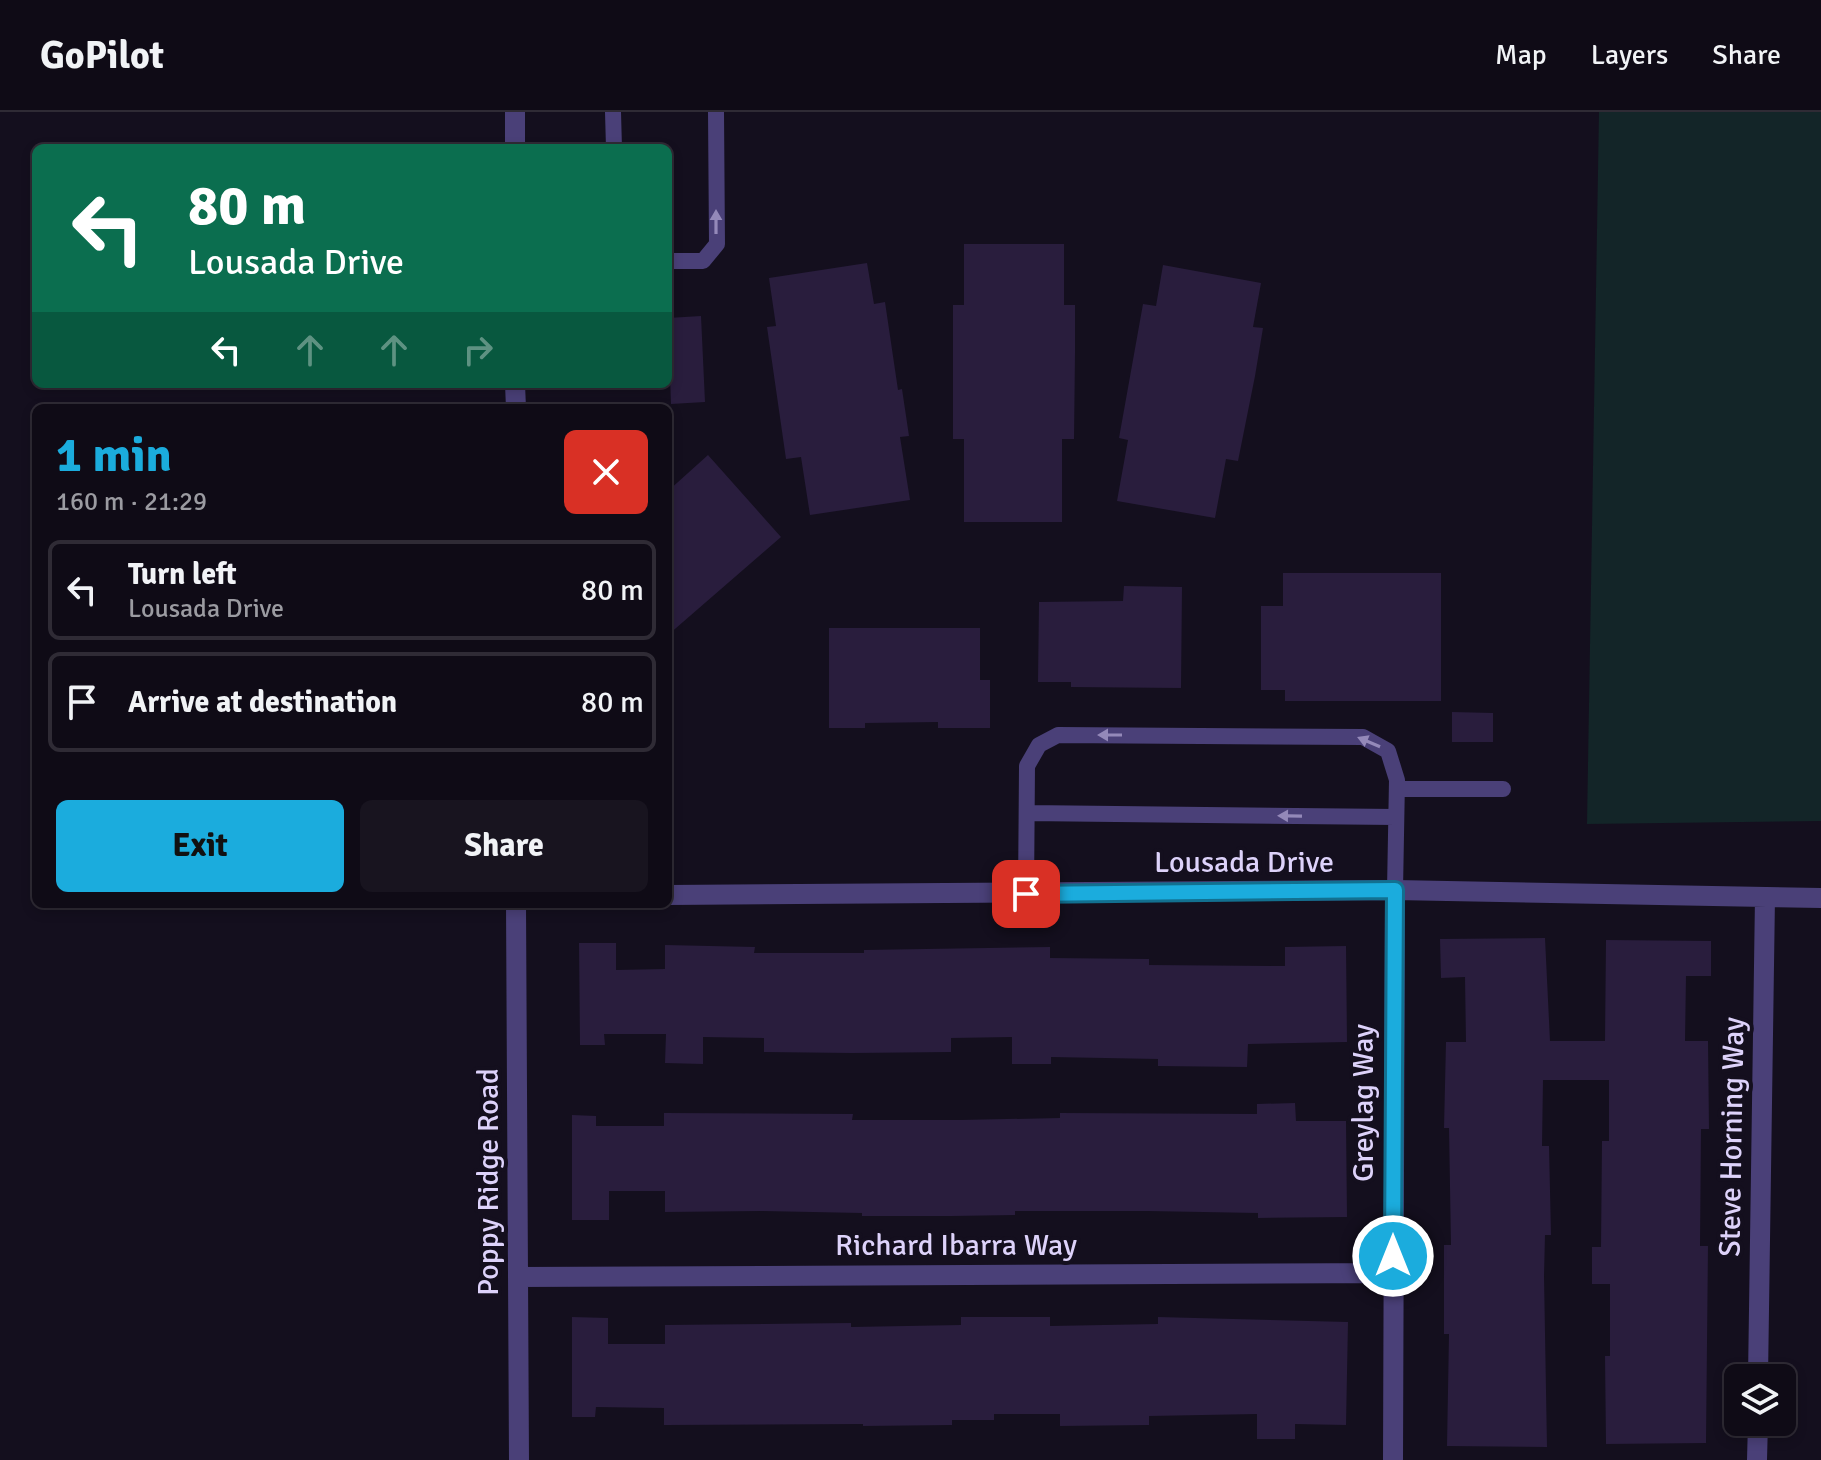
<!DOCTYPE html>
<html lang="en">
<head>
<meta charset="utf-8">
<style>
  body { margin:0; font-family:Signika,sans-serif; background:#18141f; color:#f1f3f6; height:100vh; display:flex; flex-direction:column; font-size:30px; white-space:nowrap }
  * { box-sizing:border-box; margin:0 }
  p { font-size:26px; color:#9b9ba1 }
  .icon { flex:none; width:44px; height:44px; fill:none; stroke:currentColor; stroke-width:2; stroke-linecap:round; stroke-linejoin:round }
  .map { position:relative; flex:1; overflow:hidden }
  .details { position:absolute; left:32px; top:292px; width:640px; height:504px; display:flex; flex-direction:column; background:#0f0b16; border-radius:12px; box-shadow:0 4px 12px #0003,0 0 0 2px #2f2b35 }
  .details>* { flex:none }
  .banner { position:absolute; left:32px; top:32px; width:640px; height:244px; border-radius:12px; box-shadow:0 4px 12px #0003,0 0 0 2px #2f2b35; background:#0b6e4f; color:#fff; overflow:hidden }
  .controls { position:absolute; left:1724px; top:1252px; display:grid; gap:16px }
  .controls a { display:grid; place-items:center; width:72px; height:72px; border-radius:12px; background:#0f0b16; box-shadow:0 4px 12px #0003,0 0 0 2px #2f2b35; font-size:40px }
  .pin { position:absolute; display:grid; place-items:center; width:68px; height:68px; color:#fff; margin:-34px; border-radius:16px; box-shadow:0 4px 12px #0006 }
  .me { position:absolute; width:88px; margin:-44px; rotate:0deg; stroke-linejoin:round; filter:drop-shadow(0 0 6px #0008) }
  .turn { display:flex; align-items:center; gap:28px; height:168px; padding:0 24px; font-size:36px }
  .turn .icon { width:104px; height:104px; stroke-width:2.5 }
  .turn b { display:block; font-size:56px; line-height:68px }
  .lanes { display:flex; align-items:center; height:76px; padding:0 24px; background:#0003; justify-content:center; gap:40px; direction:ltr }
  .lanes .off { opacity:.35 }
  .round { display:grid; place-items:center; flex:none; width:84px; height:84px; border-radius:12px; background:#18141f }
  .overview { display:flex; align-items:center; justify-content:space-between; height:136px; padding:0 24px }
  h1 { font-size:48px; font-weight:700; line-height:60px; color:#1bacdd }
  .cta { display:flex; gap:16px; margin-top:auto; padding:16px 24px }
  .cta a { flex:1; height:92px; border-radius:12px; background:#1bacdd; color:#111; font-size:32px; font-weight:700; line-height:92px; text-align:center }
  .cta a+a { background:#18141f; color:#f1f3f6 }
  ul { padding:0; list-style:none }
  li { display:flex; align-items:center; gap:24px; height:100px; margin:0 16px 12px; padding:0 8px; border:4px solid #2f2b35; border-radius:12px }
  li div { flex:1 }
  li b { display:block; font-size:30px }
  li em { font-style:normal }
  header { display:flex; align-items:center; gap:48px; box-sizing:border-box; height:112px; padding:0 40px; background:#0f0b16; border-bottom:2px solid #2f2b35 }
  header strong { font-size:38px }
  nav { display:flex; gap:44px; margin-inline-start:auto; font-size:28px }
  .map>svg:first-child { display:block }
  .green { fill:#132528 }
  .building { fill:#291d3d }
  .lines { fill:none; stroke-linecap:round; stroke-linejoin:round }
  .lane { stroke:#4a4078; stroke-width:16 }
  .street { stroke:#4a4078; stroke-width:20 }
  .oneway { fill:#9489b9 }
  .route-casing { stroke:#127090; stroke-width:20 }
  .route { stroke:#1bacdd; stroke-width:14 }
  .labels { text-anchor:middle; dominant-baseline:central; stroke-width:8; stroke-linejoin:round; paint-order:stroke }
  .street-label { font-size:30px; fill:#ddd2fa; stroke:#140f1e }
</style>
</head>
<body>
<header>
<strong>GoPilot</strong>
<nav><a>Map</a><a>Layers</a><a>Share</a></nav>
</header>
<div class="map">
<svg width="1821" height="1348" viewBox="0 0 1821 1348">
  <rect width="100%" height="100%" fill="#140f1e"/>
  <path class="green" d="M1599,0H1821V709L1587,712Z"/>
  <path class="building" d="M964,132H1064V193H1075V241L1074,327H1062V410H964V327H953V193H964Z
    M867,151L874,192L885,190L898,278L902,277L909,324L900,325L910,388L810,403L801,345L786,347L767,215L776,214L769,166Z
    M1163,153L1261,171L1253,215L1263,216L1255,264L1238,349L1226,347L1215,406L1117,389L1128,328L1119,326L1143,192L1156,194Z
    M701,204L705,290L671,292L668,206Z
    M708,343L781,425L668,523V379Z
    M1283,461H1441V589H1285V578H1261V494H1283Z
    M1124,474L1182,475L1181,576L1071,575V570H1038L1039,490L1123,489Z
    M829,516H980V568H990V616H938V610L865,611V616H829Z
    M1452,600L1493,601V630H1452Z
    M1545,826L1550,929H1605L1606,828L1711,829V864H1686L1685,929H1708L1709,1017H1701L1700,1134H1708L1706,1331L1606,1332L1605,1244H1610V1172H1592V1135H1601L1602,1029H1609V968H1543L1542,1034H1549L1551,1123H1545L1544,1164L1547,1335L1447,1334L1449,1222H1444V1133H1451L1449,1016H1444L1446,930H1466L1465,865L1441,866L1440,827Z
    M579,831H616V858L665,857V833L755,835L754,841H864V838L1050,835V846L1149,847V853L1285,854V835L1346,834L1347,930L1248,932L1247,955L1158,954V947L1051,945V952H1012V925L951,926V940L852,941L764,940V926L703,925V952L665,951L666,922H604L605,933H580Z
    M1295,991L1296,1009H1346L1347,1105L1258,1106V1101L1147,1099H1015V1103L952,1104H862V1101L761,1099L665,1100V1079H609V1108H572V1003L596,1004V1014H664V1001L853,1002L852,1008H960L1060,1006V1001L1257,1002V992Z
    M572,1205L608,1206V1232H665V1213L851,1211V1215L961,1213V1205H1050V1214L1158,1212V1205L1348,1210L1346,1313L1295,1312V1327H1257V1302L1149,1304V1313L1060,1314V1302H994V1308H952V1313L863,1314V1312L664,1313V1296L596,1295L595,1305H572Z"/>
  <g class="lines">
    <path class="lane" d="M613,0L614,36
      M668,149H703L717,132L716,0
      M1397,677H1503
      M1027,701L1396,705
      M1026,782L1027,654L1039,633L1058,623L1363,625L1388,639L1397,668L1395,778"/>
    <path class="street" d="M515,36V0
      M515,272L516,296
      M668,783L1395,778L1821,786
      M516,792L519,1348
      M518,1165L1393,1161
      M1758,1266L1765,785
      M1393,1348L1395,778
      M1757,1348L1758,1310"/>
  </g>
  <defs><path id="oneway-solid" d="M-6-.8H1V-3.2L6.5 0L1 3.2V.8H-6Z" transform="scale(2)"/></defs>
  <g class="oneway">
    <use href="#oneway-solid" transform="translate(716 110) rotate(-90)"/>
    <use href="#oneway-solid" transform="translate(1110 623) rotate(-180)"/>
    <use href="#oneway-solid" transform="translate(1369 630) rotate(-157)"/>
    <use href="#oneway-solid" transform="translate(1290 704) rotate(-179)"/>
  </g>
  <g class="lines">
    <g class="route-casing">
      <path id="route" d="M1026,782L1395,778L1393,1144"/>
    </g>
    <use href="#route" class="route"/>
  </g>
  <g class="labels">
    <g class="street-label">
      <text x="1244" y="750">Lousada Drive</text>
      <text transform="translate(1363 991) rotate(-90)">Greylag Way</text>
      <text transform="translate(1732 1025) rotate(-89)">Steve Horning Way</text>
      <text transform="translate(488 1070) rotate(-90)">Poppy Ridge Road</text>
      <text x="956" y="1133">Richard Ibarra Way</text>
    </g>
  </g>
</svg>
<div class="controls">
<a><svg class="icon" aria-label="layers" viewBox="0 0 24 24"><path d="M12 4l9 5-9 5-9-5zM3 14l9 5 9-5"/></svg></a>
</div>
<div class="pin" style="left:1026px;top:782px;background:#d93025"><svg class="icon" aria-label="arrive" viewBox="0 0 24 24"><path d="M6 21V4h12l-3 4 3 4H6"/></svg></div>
<svg class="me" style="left:1393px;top:1144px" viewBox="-20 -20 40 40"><circle r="17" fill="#1bacdd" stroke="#fff" stroke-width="3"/><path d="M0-11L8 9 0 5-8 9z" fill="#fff"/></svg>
<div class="banner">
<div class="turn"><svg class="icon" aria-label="left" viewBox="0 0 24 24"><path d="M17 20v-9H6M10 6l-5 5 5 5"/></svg><div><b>80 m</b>Lousada Drive</div></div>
<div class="lanes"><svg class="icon" aria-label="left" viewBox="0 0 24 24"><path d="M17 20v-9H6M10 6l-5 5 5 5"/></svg><svg class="icon off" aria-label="ahead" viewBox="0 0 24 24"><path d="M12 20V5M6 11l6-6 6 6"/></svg><svg class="icon off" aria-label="ahead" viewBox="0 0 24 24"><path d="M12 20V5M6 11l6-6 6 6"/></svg><svg class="icon off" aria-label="right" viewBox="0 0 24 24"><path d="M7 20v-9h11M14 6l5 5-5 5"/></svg></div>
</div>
<section class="details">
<div class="overview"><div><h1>1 min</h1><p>160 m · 21:29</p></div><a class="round" style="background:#d93025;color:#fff"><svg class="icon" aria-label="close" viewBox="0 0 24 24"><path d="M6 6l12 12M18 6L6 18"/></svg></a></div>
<ul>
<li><svg class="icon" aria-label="left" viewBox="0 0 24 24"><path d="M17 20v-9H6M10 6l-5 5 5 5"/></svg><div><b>Turn left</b><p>Lousada Drive</p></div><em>80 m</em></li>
<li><svg class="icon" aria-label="arrive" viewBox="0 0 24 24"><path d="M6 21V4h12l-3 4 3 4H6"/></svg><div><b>Arrive at destination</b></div><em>80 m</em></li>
</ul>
<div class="cta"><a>Exit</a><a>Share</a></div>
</section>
</div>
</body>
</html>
